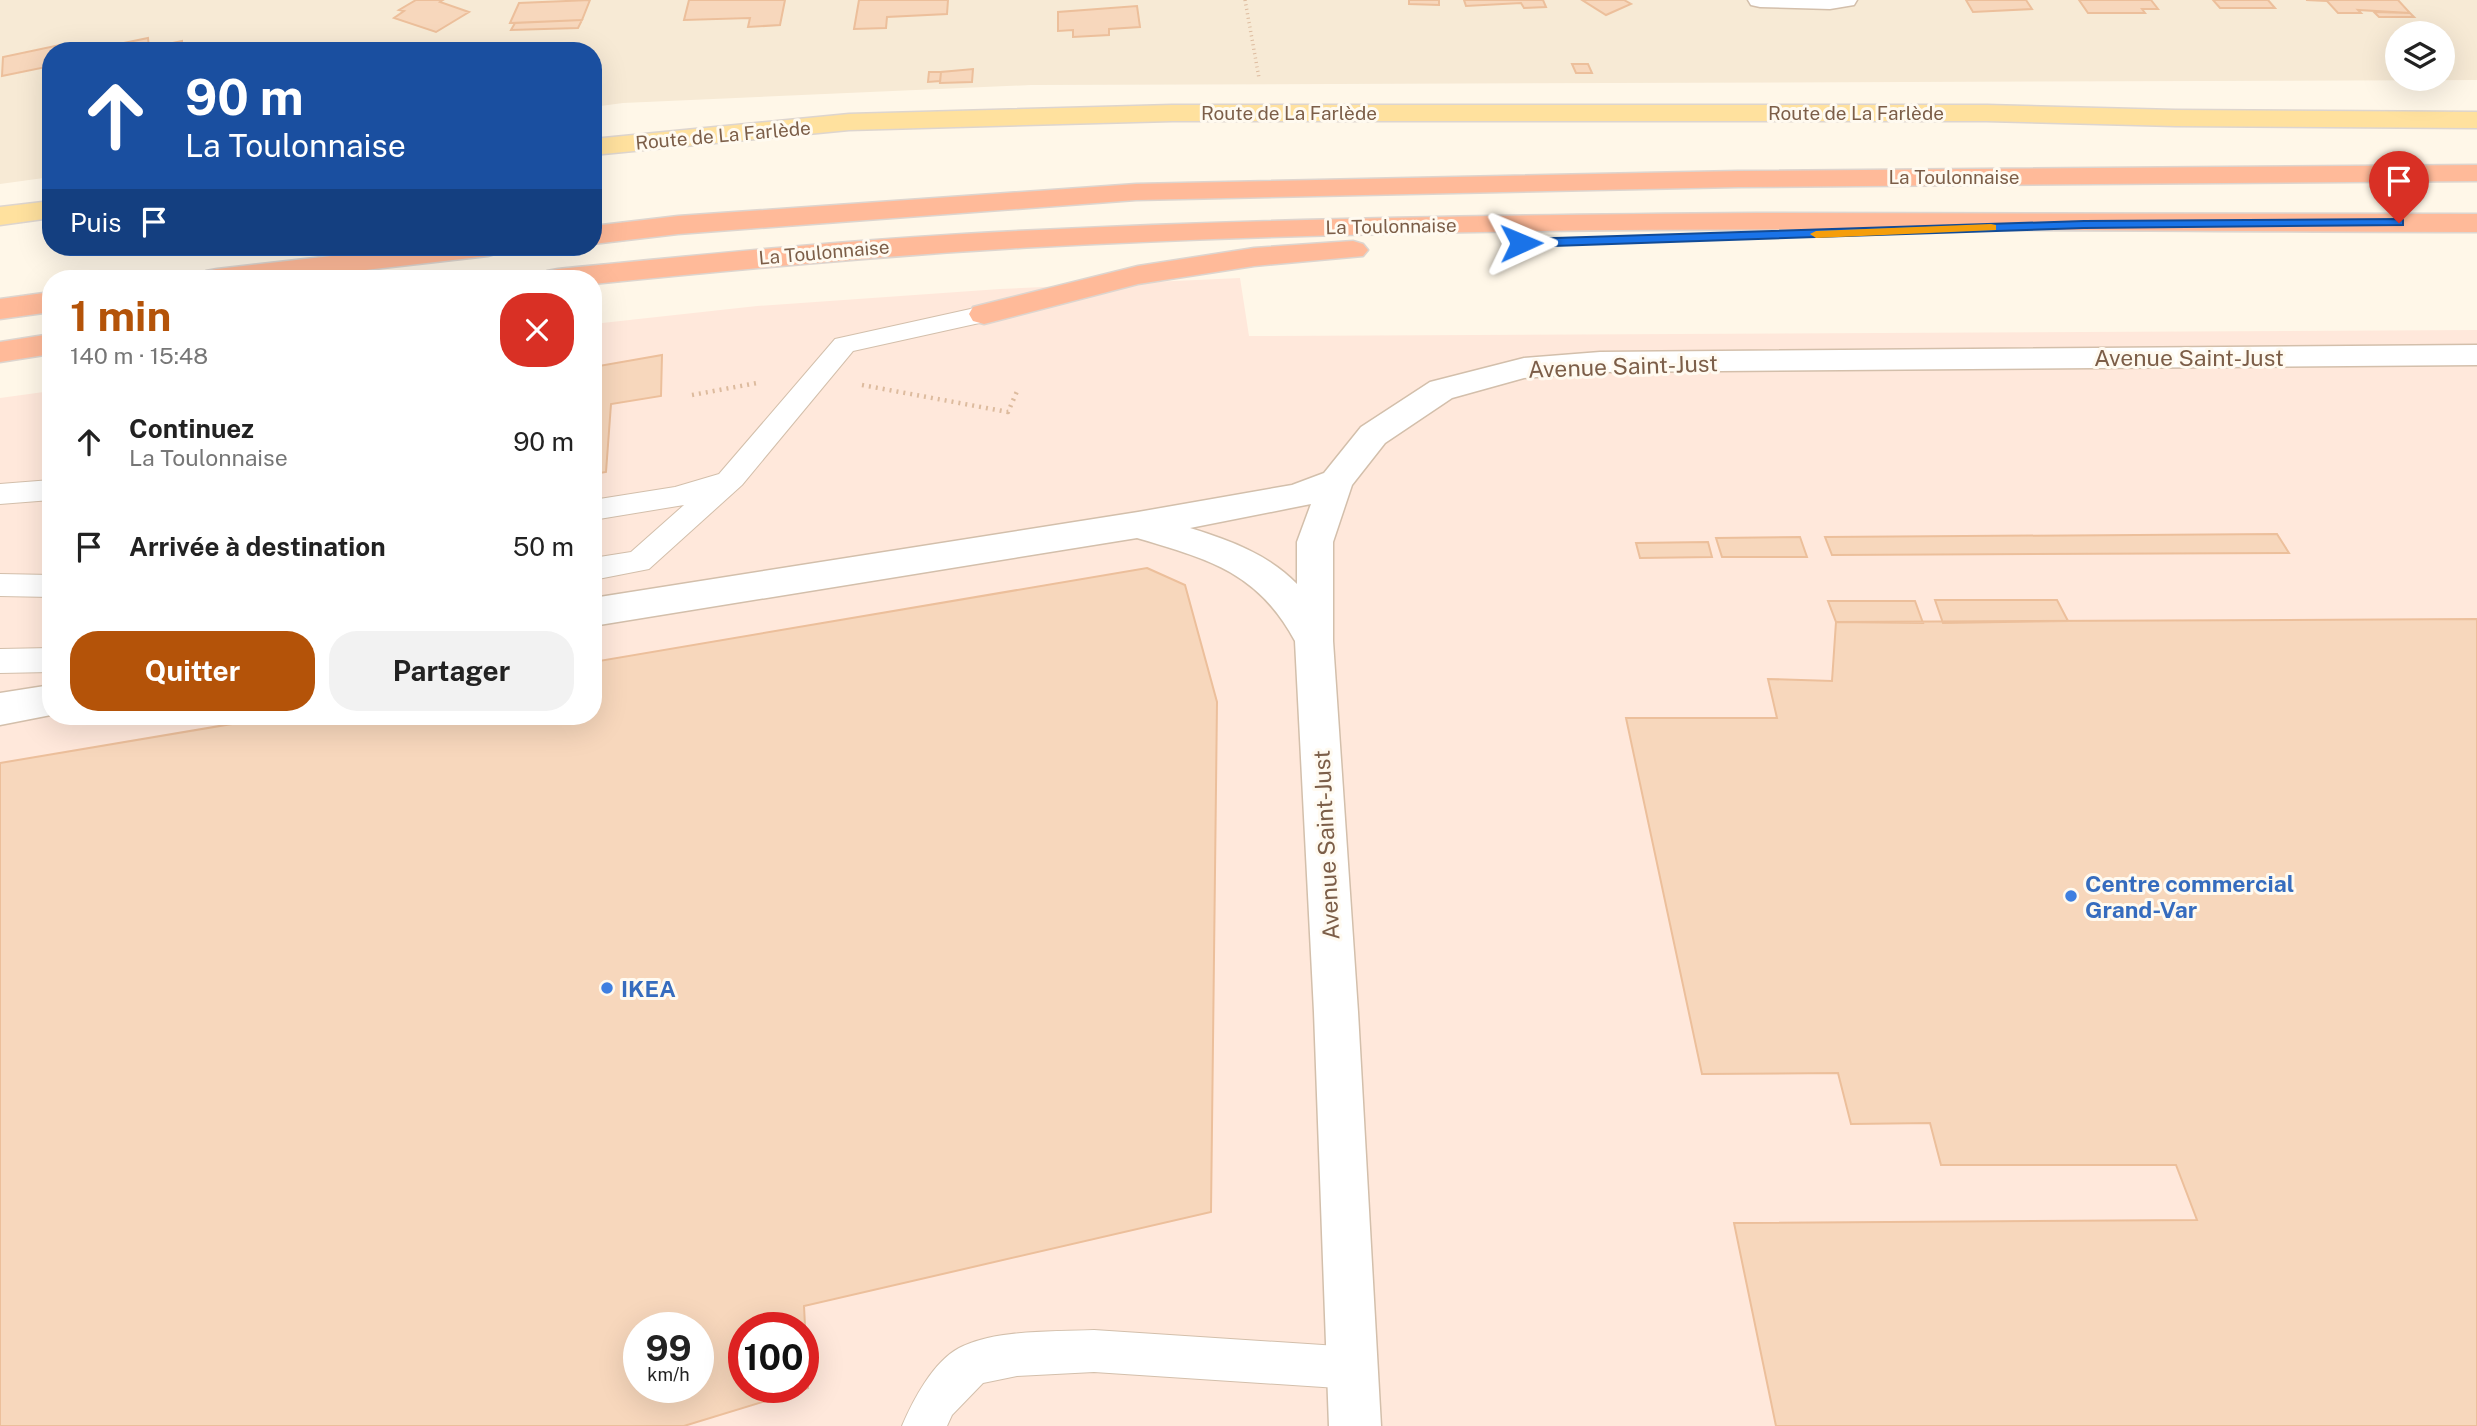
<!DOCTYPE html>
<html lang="fr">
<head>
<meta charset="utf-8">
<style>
  body { margin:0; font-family:"Public Sans",sans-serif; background:#f2f2f2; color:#222; height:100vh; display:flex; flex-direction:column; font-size:26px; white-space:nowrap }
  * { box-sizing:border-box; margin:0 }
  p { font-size:23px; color:#767676 }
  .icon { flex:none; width:38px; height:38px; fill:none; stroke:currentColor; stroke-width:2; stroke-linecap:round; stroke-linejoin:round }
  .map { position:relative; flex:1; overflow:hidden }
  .details { position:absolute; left:42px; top:270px; width:560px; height:455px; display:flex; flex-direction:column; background:#fff; border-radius:28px; box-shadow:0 7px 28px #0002 }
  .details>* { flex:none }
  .guide { position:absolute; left:42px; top:42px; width:560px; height:214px; border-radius:28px; box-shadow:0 7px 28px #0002; background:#1a4fa0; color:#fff; overflow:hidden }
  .tools { position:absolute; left:2385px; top:21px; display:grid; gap:14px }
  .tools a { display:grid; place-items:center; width:70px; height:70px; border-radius:50%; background:#fff; box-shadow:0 7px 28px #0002; font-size:35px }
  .speed { position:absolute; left:623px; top:1312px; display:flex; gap:14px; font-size:35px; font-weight:700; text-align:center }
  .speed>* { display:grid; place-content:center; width:91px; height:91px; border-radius:50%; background:#fff; box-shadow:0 7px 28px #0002; line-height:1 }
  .speed small { font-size:18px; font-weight:400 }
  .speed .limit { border:10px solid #d22; background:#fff; color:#111 }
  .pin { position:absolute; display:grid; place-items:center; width:60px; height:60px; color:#fff; margin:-72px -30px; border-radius:50% 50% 50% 0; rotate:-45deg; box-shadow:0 0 7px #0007 }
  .pin .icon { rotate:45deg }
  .me { position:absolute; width:77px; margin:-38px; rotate:89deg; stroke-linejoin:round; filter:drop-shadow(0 0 5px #0008) }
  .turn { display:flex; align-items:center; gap:24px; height:147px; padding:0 28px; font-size:32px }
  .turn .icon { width:91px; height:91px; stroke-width:2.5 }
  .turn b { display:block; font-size:49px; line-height:60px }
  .then { display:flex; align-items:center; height:66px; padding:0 28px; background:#0003; gap:14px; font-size:26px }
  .round { display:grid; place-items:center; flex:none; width:74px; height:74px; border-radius:28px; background:#f2f2f2 }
  .head { display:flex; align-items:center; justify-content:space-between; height:119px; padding:0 28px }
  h1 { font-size:42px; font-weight:700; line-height:52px; color:#b45309 }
  .cta { display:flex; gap:14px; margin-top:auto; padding:14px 28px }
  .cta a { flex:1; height:80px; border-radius:28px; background:#b45309; color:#fff; font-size:28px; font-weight:700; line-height:80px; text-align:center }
  .cta a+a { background:#f2f2f2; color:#222 }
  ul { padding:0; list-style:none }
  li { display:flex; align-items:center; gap:21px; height:105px; padding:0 28px }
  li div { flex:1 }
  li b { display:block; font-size:26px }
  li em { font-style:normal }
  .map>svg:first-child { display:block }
  .residential { fill:#f7ead5; fill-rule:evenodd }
  .commercial { fill:#ffe8db; fill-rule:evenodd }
  .building { fill:#f7d7bc; stroke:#ecbf9b; stroke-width:2; fill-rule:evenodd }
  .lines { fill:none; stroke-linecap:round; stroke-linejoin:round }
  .lane-casing { stroke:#d3bfab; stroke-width:2 }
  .street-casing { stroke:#d3bfab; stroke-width:3 }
  .primary-casing { stroke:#ddd5cf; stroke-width:3 }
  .highway-casing { stroke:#ddd5cf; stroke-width:3 }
  .path-far1 { stroke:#ddbb9e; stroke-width:3.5; stroke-dasharray:1 3.5; stroke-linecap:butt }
  .path { stroke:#ddbb9e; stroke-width:4.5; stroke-dasharray:2 5; stroke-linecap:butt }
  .lane { fill:#fff; fill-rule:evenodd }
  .street { fill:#fff; fill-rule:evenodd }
  .primary { fill:#ffe19e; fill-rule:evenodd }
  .highway { fill:#ffba99; fill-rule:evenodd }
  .route { fill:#1a73e8; stroke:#114b97; stroke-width:2 }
  .slow { fill:#f59e0b }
  .shop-dot { fill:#3f7fe0; stroke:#fffaf0; stroke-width:2.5 }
  .labels { text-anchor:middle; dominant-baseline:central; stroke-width:6; stroke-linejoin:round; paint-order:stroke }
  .far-street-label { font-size:19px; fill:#7c5e48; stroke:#fffaf0 }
  .street-label { font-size:23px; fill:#7c5e48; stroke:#fffaf0 }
  .shop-label { font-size:23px; font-weight:bold; fill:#366cbe; stroke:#fffaf0; text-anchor:start }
</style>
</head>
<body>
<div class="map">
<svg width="2477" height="1426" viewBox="0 0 2477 1426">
  <rect width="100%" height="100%" fill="#fff7e8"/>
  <path class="residential" d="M0,0H2477V80L1031,85L623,103L593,107V51H51V177L0,184ZM2398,33H2443V79H2398Z"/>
  <path class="commercial" d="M1240,278L1249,336L2477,330V1426H0V398L51,391V716H593V324L757,306L1000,289ZM639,1328H698V1388H639ZM744,1328H803V1388H744Z"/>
  <path class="building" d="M416,0H443L440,2L469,12L436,32L394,18L404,11L399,10Z
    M590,0L582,20L510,23L519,3Z
    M689,0H785L780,25L748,27L750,18L684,20Z
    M859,0H948L947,14L887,17L886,28L854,29Z
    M1409,0H1439V5L1409,4Z
    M1464,0H1543L1546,7L1524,8L1521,3L1466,6Z
    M1582,0H1624L1631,4L1606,15Z
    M1966,0H2026L2032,9L1973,12Z
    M2079,0H2151L2158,9H2142L2145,13H2088Z
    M2213,0H2268L2275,8H2220Z
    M2306,0H2398L2410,13L2358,10L2361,13H2338L2327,1Z
    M1137,6L1140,27L1109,29V35L1073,37V30L1058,31V12Z
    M2374,12L2410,13L2414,17H2379Z
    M582,20L578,28L511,30L515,23Z
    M148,38L149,48L182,41V51H85Z
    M60,45V51H51V66L2,76L3,57Z
    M1572,64H1588L1592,73H1576Z
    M973,69L972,82L940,83L941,72Z
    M929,72H941L940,81L928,82Z
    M662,355L661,396L611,404L606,472L593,474V367Z
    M2277,534L2289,553L1832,555L1825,537Z
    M1800,537L1807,557H1722L1716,538Z
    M1708,542L1712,557L1640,558L1636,543Z
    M1147,568L1185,585L1217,702L1211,1212L804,1306L808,1388L684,1426H0V763L279,716H593V662ZM639,1328H698V1388H639ZM744,1328H803V1388H744Z
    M1935,600H2057L2068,621L1943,623Z
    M1828,601H1915L1923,623L1836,622Z
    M2477,619V1426H1776L1734,1223L2197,1220L2176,1165H1941L1930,1123L1851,1124L1838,1073L1702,1074L1626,718H1777L1768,679L1832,681L1836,622Z"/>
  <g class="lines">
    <g class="lane-casing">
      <path id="lane" d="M984,306L993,308L996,314L993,320L853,351L742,485L649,569L593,580V558L631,552L684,505L593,520V500L675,487L719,474L835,339Z
        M51,480V500L0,504V484Z
        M0,574L51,575V597L0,596Z
        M51,648V672L0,673V649Z
        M1094,1330L1353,1347L1368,1353L1374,1368L1368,1383L1353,1389L1094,1372L1017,1376L983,1383L952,1415L947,1426H902C913,1400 933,1362 959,1348C995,1329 1054,1332 1094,1330Z"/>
    </g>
    <g class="street-casing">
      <path id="street" d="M1748,0H1857L1854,5L1830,9L1760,7L1751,5Z
        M2477,345V365L1600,372L1524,378L1452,398L1385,443L1352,485L1333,542V641L1358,1012L1381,1426H1329L1314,1012L1295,641C1258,572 1208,559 1137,538L593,626V598L1138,512L1292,485L1324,473L1361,427L1430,382L1524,358L1600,352ZM1311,504L1297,542V584C1268,554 1229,540 1190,528Z
        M51,685V715L0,725V693Z"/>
    </g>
    <g class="primary-casing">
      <path id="primary" d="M1172,105H1987L2175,110L2477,112V128L2175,126L1987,121H1172L849,130L593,155V139L849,114Z
        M51,201V218L0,225V207Z"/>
    </g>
    <g class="highway-casing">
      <path id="highway" d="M2477,165V181L1738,187L1136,200L678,234L593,244V226L678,216L1136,184L1738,171Z
        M1757,213L2477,214V232C1997,231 1516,221 1037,247C889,255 741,269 593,284V278H543L547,271L558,269C718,253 878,237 1039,230C1278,218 1517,215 1757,213Z
        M1353,241L1363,244L1368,250L1363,256L1254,266L1138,284L984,324L973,321L969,314L973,307L1138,266L1254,248Z
        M411,247H503L498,253L488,256L295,278H202L206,271L217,269Z
        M51,292V312L0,319V299Z
        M51,334V354L0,362V342Z"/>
    </g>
    <path class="path-far1" d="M1245,0L1259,78"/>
    <path class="path" d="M862,385L1008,412L1018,389
      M692,395L757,383"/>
    <use href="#lane" class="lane"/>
    <use href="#street" class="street"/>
    <use href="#primary" class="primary"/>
    <use href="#highway" class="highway"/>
  </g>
  <path class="route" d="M2399,219L2403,220V225L2084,228L1521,247L1515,243L1521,239L2084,221Z"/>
  <path class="slow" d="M1991,224L1996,225V230L1816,238L1810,234L1816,231Z"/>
  <g class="shop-dot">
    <circle cx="2071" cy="896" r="7"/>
    <circle cx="607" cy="988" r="7"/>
  </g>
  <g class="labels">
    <g class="far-street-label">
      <text x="1289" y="113">Route de La Farlède</text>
      <text x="1856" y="113">Route de La Farlède</text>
      <text transform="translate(723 135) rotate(-5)">Route de La Farlède</text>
      <text x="1954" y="177">La Toulonnaise</text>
      <text transform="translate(1391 226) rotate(-1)">La Toulonnaise</text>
      <text transform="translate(824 252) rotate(-5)">La Toulonnaise</text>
    </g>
    <g class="street-label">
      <text x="2189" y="357">Avenue Saint-Just</text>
      <text transform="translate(1623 366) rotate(-2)">Avenue Saint-Just</text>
      <text transform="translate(1326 845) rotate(-93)">Avenue Saint-Just</text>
    </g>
    <g class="shop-label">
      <text x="2085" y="883">Centre commercial<tspan x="2085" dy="26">Grand-Var</tspan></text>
      <text x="621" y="988">IKEA</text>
    </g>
  </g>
</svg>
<div class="tools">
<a><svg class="icon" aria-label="layers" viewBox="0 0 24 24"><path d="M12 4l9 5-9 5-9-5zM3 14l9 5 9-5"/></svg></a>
</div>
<div class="speed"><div>99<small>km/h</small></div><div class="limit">100</div></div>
<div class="pin" style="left:2399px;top:223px;background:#d93025"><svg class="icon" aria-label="arrive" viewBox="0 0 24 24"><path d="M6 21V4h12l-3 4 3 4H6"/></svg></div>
<svg class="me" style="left:1521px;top:243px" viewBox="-20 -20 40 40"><path d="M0-17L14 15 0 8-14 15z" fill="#1a73e8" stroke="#fff" stroke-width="4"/></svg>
<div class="guide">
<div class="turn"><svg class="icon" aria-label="ahead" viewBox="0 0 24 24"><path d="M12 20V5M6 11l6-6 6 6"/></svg><div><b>90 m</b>La Toulonnaise</div></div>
<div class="then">Puis<svg class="icon" aria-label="arrive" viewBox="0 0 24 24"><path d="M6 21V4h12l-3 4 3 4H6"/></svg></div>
</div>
<section class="details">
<div class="head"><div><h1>1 min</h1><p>140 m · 15:48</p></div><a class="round" style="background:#d93025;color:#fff"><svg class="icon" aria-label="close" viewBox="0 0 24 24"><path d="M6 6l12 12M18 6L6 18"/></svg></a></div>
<ul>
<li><svg class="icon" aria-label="ahead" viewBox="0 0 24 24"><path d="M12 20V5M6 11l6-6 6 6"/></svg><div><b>Continuez</b><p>La Toulonnaise</p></div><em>90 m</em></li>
<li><svg class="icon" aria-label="arrive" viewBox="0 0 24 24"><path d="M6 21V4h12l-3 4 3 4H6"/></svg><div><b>Arrivée à destination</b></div><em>50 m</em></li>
</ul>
<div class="cta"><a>Quitter</a><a>Partager</a></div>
</section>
</div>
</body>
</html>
